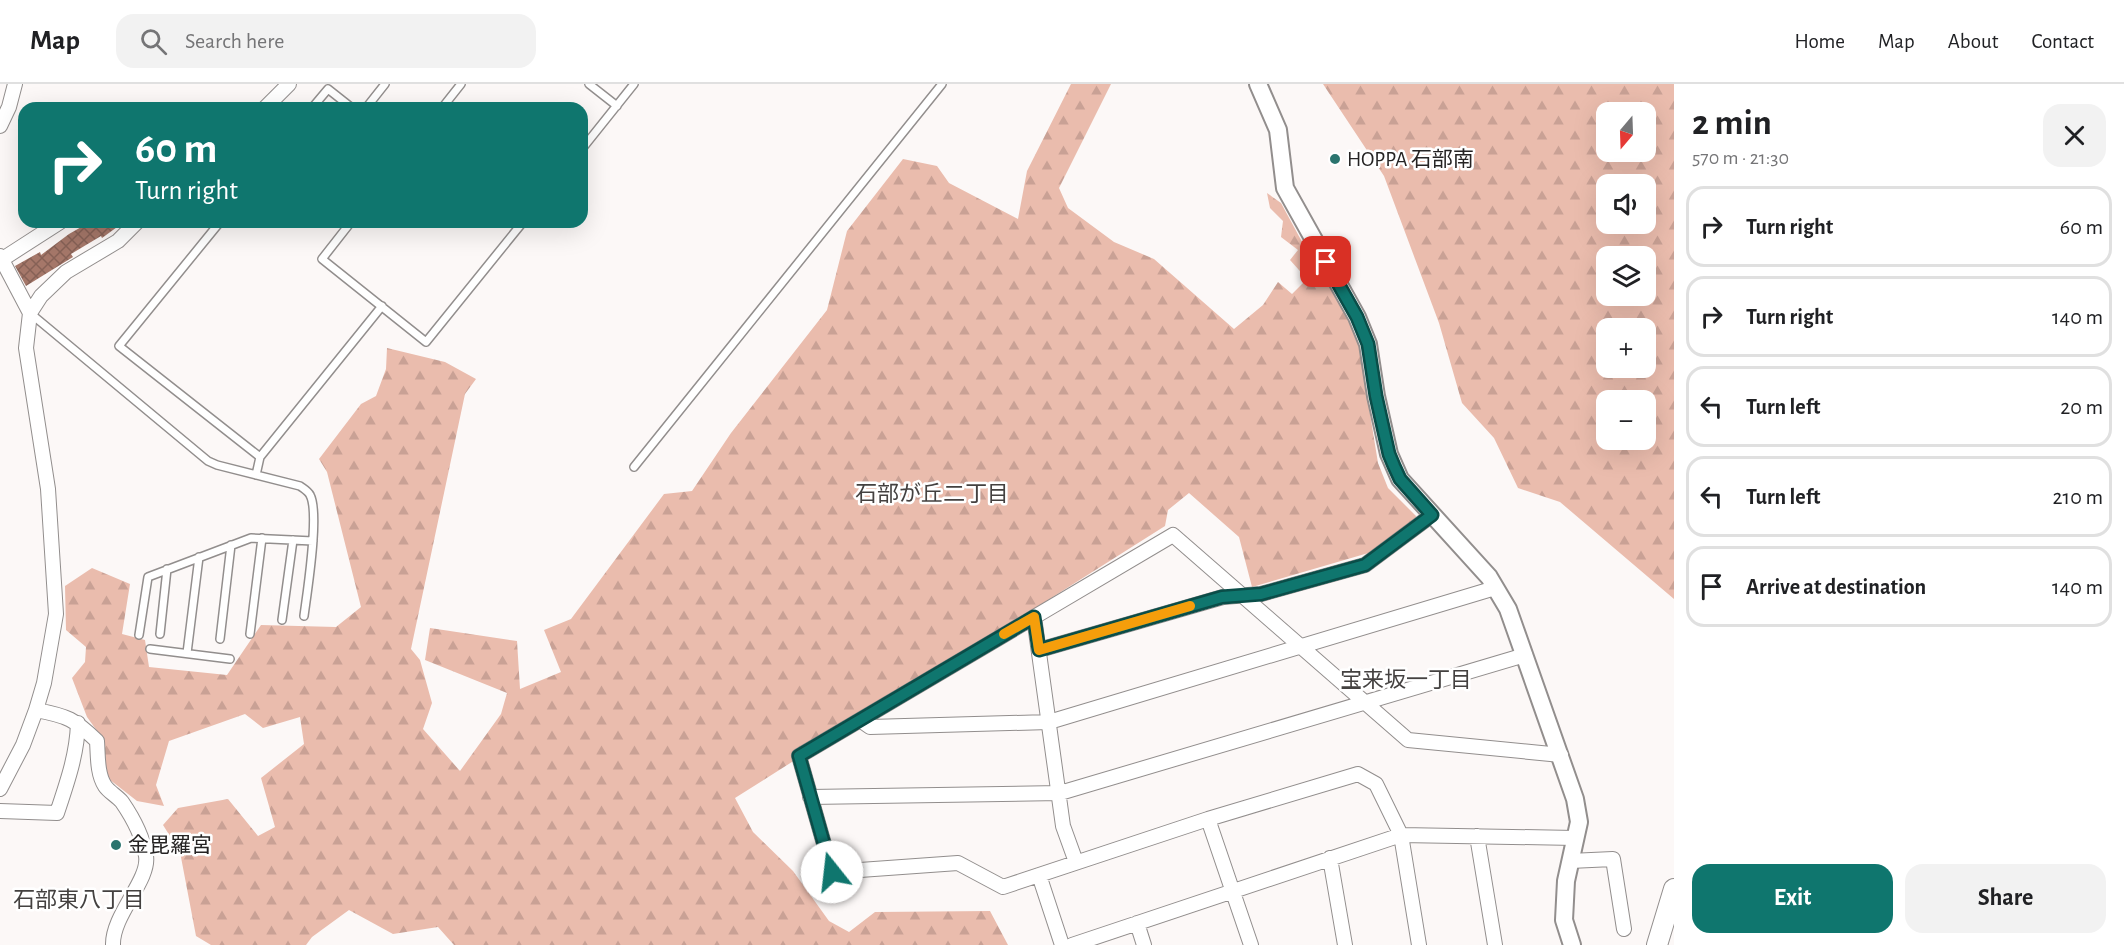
<!DOCTYPE html>
<html lang="en">
<head>
<meta charset="utf-8">
<style>
  body { margin:0; font-family:"Alegreya Sans","Noto Sans JP",sans-serif; background:#f2f2f2; color:#202124; height:100vh; display:flex; flex-direction:column; font-size:22px; white-space:nowrap }
  * { box-sizing:border-box; margin:0 }
  p { font-size:20px; color:#757577 }
  .icon { flex:none; width:33px; height:33px; fill:none; stroke:currentColor; stroke-width:2; stroke-linecap:round; stroke-linejoin:round }
  .map { position:relative; flex:1; overflow:hidden }
  .side { display:flex; flex-direction:column; background:#fff; width:450px }
  .side>* { flex:none }
  .guide { position:absolute; left:18px; top:18px; width:570px; height:126px; border-radius:18px; box-shadow:0 6px 24px #0002; background:#0f766e; color:#fff; overflow:hidden }
  .needle { width:39px; rotate:199deg }
  .buttons { position:absolute; left:1596px; top:18px; display:grid; gap:12px }
  .buttons a { display:grid; place-items:center; width:60px; height:60px; border-radius:12px; background:#fff; box-shadow:0 6px 24px #0002; font-size:30px }
  .pin { position:absolute; display:grid; place-items:center; width:51px; height:51px; color:#fff; margin:-26px; border-radius:12px; box-shadow:0 3px 9px #0006 }
  .me { position:absolute; width:66px; margin:-33px; rotate:344deg; stroke-linejoin:round; filter:drop-shadow(0 0 4px #0008) }
  .turn { display:flex; align-items:center; gap:21px; height:126px; padding:0 18px; font-size:27px }
  .turn .icon { width:78px; height:78px; stroke-width:2.5 }
  .turn b { display:block; font-size:42px; line-height:51px }
  .round { display:grid; place-items:center; flex:none; width:63px; height:63px; border-radius:18px; background:#f2f2f2 }
  .head { display:flex; align-items:center; justify-content:space-between; height:102px; padding:0 18px }
  h1 { font-size:36px; font-weight:700; line-height:45px }
  .action { display:flex; gap:12px; margin-top:auto; padding:12px 18px }
  .action a { flex:1; height:69px; border-radius:18px; background:#0f766e; color:#fff; font-size:24px; font-weight:700; line-height:69px; text-align:center }
  .action a+a { background:#f2f2f2; color:#202124 }
  ul { padding:0; list-style:none }
  li { display:flex; align-items:center; gap:18px; height:81px; margin:0 12px 9px; padding:0 6px; border:3px solid #e0e0e0; border-radius:18px }
  li div { flex:1 }
  li b { display:block; font-size:22px }
  li em { font-style:normal }
  header { display:flex; align-items:center; gap:36px; box-sizing:border-box; height:84px; padding:0 30px; background:#fff; border-bottom:2px solid #e0e0e0 }
  header strong { font-size:28px }
  nav { display:flex; gap:33px; margin-inline-start:auto; font-size:21px }
  .search { width:420px; height:54px; background:#f2f2f2; display:flex; align-items:center; gap:15px; box-sizing:border-box; padding:0 21px; border-radius:18px; color:#757577; font-size:22px }
  main { display:flex; flex:1; min-height:0 }
  .map>svg:first-child { display:block }
  .forest { fill:url(#forest-firs); fill-rule:evenodd }
  .building { fill:url(#building-cross-hatch) }
  .lines { fill:none; stroke-linecap:round; stroke-linejoin:round }
  .service-casing { stroke:#928e8d; stroke-width:10 }
  .minor-casing { stroke:#928e8d; stroke-width:16 }
  .tertiary-casing { stroke:#928e8d; stroke-width:20 }
  .secondary-casing { stroke:#928e8d; stroke-width:22 }
  .service { stroke:#fff; stroke-width:7 }
  .minor { stroke:#fff; stroke-width:14 }
  .tertiary { stroke:#fff; stroke-width:16 }
  .secondary { stroke:#fff; stroke-width:20 }
  .route-casing { stroke:#0a4d48; stroke-width:15 }
  .route { stroke:#0f766e; stroke-width:10 }
  .slow { stroke:#f59e0b; stroke-width:10 }
  .poi-dot { fill:#2b746e; stroke:#fff; stroke-width:2 }
  .labels { text-anchor:middle; dominant-baseline:central; stroke-width:5; stroke-linejoin:round; paint-order:stroke }
  .poi-label { font-size:21px; fill:#252323; stroke:#fff; text-anchor:start }
  .neighbourhood-label { font-size:22px; fill:#444140; stroke:#fff }
</style>
</head>
<body>
<header>
<strong>Map</strong>
<div class="search"><svg class="icon" aria-label="search" viewBox="0 0 24 24"><circle cx="10" cy="10" r="6"/><path d="M15 15l6 6"/></svg>Search here</div>
<nav><a>Home</a><a>Map</a><a>About</a><a>Contact</a></nav>
</header>
<main>
<div class="map">
<svg width="1674" height="861" viewBox="0 0 1674 861">
  <defs>
    <pattern id="forest-firs" width="22" height="20" patternUnits="userSpaceOnUse" patternTransform="scale(1.5)"><rect width="22" height="20" fill="#eabcad"/><path d="M5 1l3.5 6h-7zM16 11l3.5 6h-7z" fill="#c9a195"/></pattern>
    <pattern id="building-cross-hatch" width="8" height="8" patternUnits="userSpaceOnUse" patternTransform="scale(1.5)"><rect width="8" height="8" fill="#a57769"/><path d="M0 0l8 8M0 8l8-8" fill="none" stroke="#866156"/></pattern>
  </defs>
  <rect width="100%" height="100%" fill="#fcf8f7"/>
  <path class="forest" d="M1071,0H1111L1059,104L1068,124L1114,158L1154,175L1234,245L1263,221L1278,198L1292,210L1307,195L1290,176L1298,166L1281,153L1283,137L1270,124L1267,109L1281,119L1301,156L1343,224L1358,256L1378,379L1388,404L1416,432L1415,438L1382,465L1252,503L1239,453L1189,409L1168,426L1165,442L735,714L753,748L793,787L829,837L849,848L875,828L990,827L1008,861H454L438,843L393,850L349,826L312,853L306,861H211L196,852L180,768L163,741L178,724L228,715L258,752L275,743L261,694L304,660L300,633L263,644L245,630L169,657L156,701L164,722L137,717L105,692L100,651L87,633L72,594L85,578L86,563L66,546L65,502L92,484L130,500L122,550L145,556L149,583L227,591L261,541L336,543L361,523L327,388L319,375L361,320L376,312L386,285L387,264L445,278L476,295L465,310L411,565L420,576L432,619L423,645L460,687L501,630L507,609L425,576L430,544L517,557L520,605L561,588L544,546L571,535L664,410L692,407L731,349L827,226L847,147L903,75L937,82L949,99L1018,135L1027,87Z
    M1323,0H1674V515L1560,418L1518,404L1494,354L1462,319L1439,239L1384,92ZM1606,28H1646V68H1606ZM1606,100H1646V140H1606ZM1606,172H1646V212H1606ZM1606,244H1646V284H1606ZM1606,316H1646V356H1606Z"/>
  <path class="building" d="M90,138H124L102,154L101,152L71,170L73,173L26,202L15,182L40,168L41,171L69,150Z"/>
  <g class="lines">
    <g class="service-casing">
      <path id="service" d="M589,0L617,22
        M312,24L328,5L352,24
        M366,24L385,0
        M442,24L461,0
        M582,65L634,0
        M220,138L119,262L260,373
        M351,138L322,175L426,258L523,138
        M30,229L208,377L217,381L300,402C304,405 308,407 310,411C320,429 307,509 304,532
        M634,383L942,0
        M256,391L260,373L382,222
        M282,536L293,456
        M160,550L167,485
        M250,550L262,454
        M139,551L148,493L251,454L313,457
        M220,555L231,461
        M150,565L230,575
        M187,569L199,473"/>
    </g>
    <g class="minor-casing">
      <path id="minor" d="M265,24L289,0
        M0,42L9,23L15,0
        M0,172L30,229
        M1,176L60,138
        M1034,533L1063,742L1076,778
        M1039,566L1223,513L1261,510L1365,481L1432,431
        M36,626C68,632 74,635 97,657C98,671 97,690 105,702C109,708 117,712 122,718C133,734 143,753 146,772C150,796 112,831 113,861
        M860,636L870,643L1049,638L1495,504
        M0,705L23,661L36,626L44,599L56,530L48,405L26,264L30,229L41,212L66,188L118,157L137,138
        M810,713L1060,709L1525,571
        M0,727L57,729C67,699 77,671 78,639
        M1208,735L1251,861
        M1477,752L1495,861
        M1330,774L1345,861
        M1570,777L1613,775L1624,845
        M1039,791L1062,861
        M1137,839L1144,861
        M1072,861L1401,751L1575,754
        M1419,861L1401,751L1376,700L1358,690L1208,735L1003,803L958,779L832,788L799,672L1173,451L1408,656L1561,671"/>
    </g>
    <g class="tertiary-casing">
      <path id="tertiary" d="M1258,0L1278,46L1285,104L1357,233L1368,260L1376,312L1389,370L1400,395L1489,493L1508,525L1575,715L1579,738L1566,797L1564,836L1572,861"/>
    </g>
    <g class="secondary-casing">
      <path id="secondary" d="M1657,861L1674,805"/>
    </g>
    <use href="#service" class="service"/>
    <use href="#minor" class="minor"/>
    <use href="#tertiary" class="tertiary"/>
    <use href="#secondary" class="secondary"/>
  </g>
  <g class="lines">
    <g class="route-casing">
      <path id="route" d="M832,788L799,672L1034,533L1039,566L1222,513L1261,510L1365,481L1432,431L1400,395L1394,382L1389,370L1376,312L1368,260L1357,233L1326,178"/>
    </g>
    <use href="#route" class="route"/>
    <path class="slow" d="M1004,550L1034,533L1039,566L1190,522"/>
  </g>
  <g class="poi-dot">
    <circle cx="1335" cy="75" r="6"/>
    <circle cx="116" cy="761" r="6"/>
  </g>
  <g class="labels">
    <g class="poi-label">
      <text x="1347" y="75">HOPPA 石部南</text>
      <text x="128" y="761">金毘羅宮</text>
    </g>
    <g class="neighbourhood-label">
      <text x="932" y="410">石部が丘二丁目</text>
      <text x="1406" y="596">宝来坂一丁目</text>
      <text x="79" y="816">石部東八丁目</text>
    </g>
  </g>
</svg>
<div class="buttons">
<a><svg class="needle" viewBox="-14 -14 28 28"><path d="M0-13l5 13h-10z" fill="#e53935"/><path d="M0 13l5-13h-10z" fill="#757577"/></svg></a>
<a><svg class="icon" aria-label="sound" viewBox="0 0 24 24"><path d="M4 9h4l5-4v14l-5-4H4zM17 9q2 3 0 6"/></svg></a>
<a><svg class="icon" aria-label="layers" viewBox="0 0 24 24"><path d="M12 4l9 5-9 5-9-5zM3 14l9 5 9-5"/></svg></a>
<a>+</a>
<a>−</a>
</div>
<div class="pin" style="left:1326px;top:178px;background:#d93025"><svg class="icon" aria-label="arrive" viewBox="0 0 24 24"><path d="M6 21V4h12l-3 4 3 4H6"/></svg></div>
<svg class="me" style="left:832px;top:788px" viewBox="-20 -20 40 40"><circle r="19" fill="#fff"/><path d="M0-13L10 11 0 6-10 11z" fill="#0f766e"/></svg>
<div class="guide">
<div class="turn"><svg class="icon" aria-label="right" viewBox="0 0 24 24"><path d="M7 20v-9h11M14 6l5 5-5 5"/></svg><div><b>60 m</b>Turn right</div></div>
</div>
</div>
<section class="side">
<div class="head"><div><h1>2 min</h1><p>570 m · 21:30</p></div><a class="round"><svg class="icon" aria-label="close" viewBox="0 0 24 24"><path d="M6 6l12 12M18 6L6 18"/></svg></a></div>
<ul>
<li><svg class="icon" aria-label="right" viewBox="0 0 24 24"><path d="M7 20v-9h11M14 6l5 5-5 5"/></svg><div><b>Turn right</b></div><em>60 m</em></li>
<li><svg class="icon" aria-label="right" viewBox="0 0 24 24"><path d="M7 20v-9h11M14 6l5 5-5 5"/></svg><div><b>Turn right</b></div><em>140 m</em></li>
<li><svg class="icon" aria-label="left" viewBox="0 0 24 24"><path d="M17 20v-9H6M10 6l-5 5 5 5"/></svg><div><b>Turn left</b></div><em>20 m</em></li>
<li><svg class="icon" aria-label="left" viewBox="0 0 24 24"><path d="M17 20v-9H6M10 6l-5 5 5 5"/></svg><div><b>Turn left</b></div><em>210 m</em></li>
<li><svg class="icon" aria-label="arrive" viewBox="0 0 24 24"><path d="M6 21V4h12l-3 4 3 4H6"/></svg><div><b>Arrive at destination</b></div><em>140 m</em></li>
</ul>
<div class="action"><a>Exit</a><a>Share</a></div>
</section>
</main>
</body>
</html>
